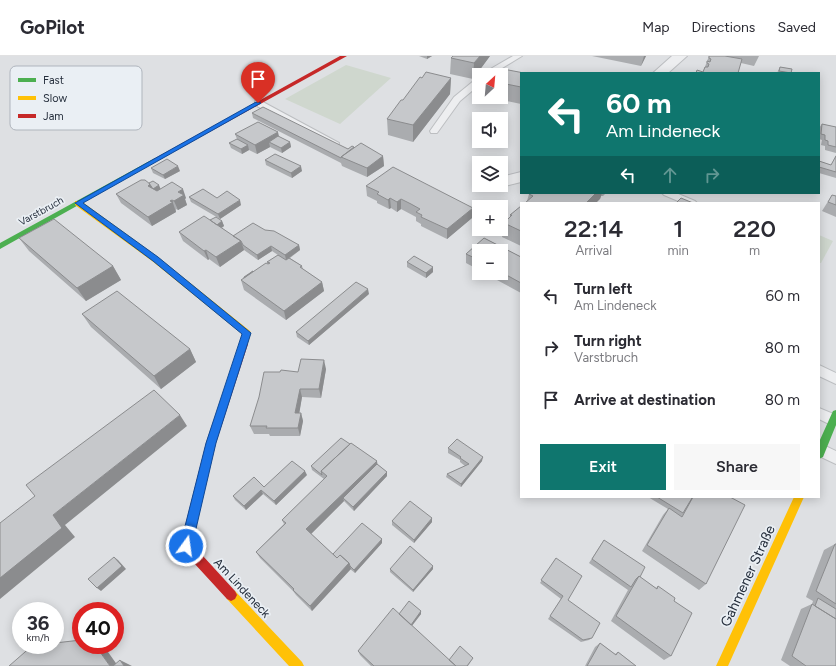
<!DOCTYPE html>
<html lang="en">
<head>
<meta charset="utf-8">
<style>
  body { margin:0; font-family:Figtree,sans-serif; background:#f7f7f7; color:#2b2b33; height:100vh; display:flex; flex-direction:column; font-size:15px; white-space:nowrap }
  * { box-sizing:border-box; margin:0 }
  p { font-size:13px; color:#7c7c81 }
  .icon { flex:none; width:22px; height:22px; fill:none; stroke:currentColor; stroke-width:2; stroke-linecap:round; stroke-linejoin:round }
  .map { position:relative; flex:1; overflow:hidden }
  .side { position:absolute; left:520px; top:146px; width:300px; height:296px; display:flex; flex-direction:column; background:#fff; border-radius:0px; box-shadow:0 2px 10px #0003 }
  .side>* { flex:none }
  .hud { position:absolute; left:520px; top:16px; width:300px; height:122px; border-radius:0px; box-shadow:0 2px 10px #0003; background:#0f766e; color:#fff; overflow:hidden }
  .needle { width:26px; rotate:26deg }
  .fabs { position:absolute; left:472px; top:12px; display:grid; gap:8px }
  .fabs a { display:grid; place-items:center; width:36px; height:36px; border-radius:0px; background:#fff; box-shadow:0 2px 10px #0003; font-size:20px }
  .speed { position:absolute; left:12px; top:546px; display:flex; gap:8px; font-size:20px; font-weight:700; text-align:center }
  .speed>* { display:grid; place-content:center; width:52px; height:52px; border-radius:50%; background:#fff; box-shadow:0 2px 10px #0003; line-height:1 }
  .speed small { font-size:10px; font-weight:400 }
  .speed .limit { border:6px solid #d22; background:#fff; color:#111 }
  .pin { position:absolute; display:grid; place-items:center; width:34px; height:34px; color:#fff; margin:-41px -17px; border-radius:50% 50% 50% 0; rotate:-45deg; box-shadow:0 0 4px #0007 }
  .pin .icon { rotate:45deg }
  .me { position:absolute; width:44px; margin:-22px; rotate:14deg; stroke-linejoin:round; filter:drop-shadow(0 0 3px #0008) }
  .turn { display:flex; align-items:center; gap:14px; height:84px; padding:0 20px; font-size:18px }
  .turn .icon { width:52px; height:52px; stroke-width:2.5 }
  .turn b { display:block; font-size:28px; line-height:34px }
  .lanes { display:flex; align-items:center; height:38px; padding:0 20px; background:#0003; justify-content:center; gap:20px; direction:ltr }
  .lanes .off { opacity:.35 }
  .eta { display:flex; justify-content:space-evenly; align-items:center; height:68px; text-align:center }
  .eta b { font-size:24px; font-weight:600; line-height:28px }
  .button { display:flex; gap:8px; margin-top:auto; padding:8px 20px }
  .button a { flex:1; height:46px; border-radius:0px; background:#0f766e; color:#fff; font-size:16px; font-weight:600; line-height:46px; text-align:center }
  .button a+a { background:#f7f7f7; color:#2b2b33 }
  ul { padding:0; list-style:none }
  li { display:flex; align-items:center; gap:12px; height:52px; padding:0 20px }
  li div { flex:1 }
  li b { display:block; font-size:15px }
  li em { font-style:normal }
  header { display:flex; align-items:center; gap:24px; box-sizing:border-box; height:56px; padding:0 20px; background:#fff; border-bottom:1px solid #e1e1e2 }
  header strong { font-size:19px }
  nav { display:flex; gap:22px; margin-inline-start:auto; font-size:14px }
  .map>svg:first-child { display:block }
  .green { fill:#cfd7ce }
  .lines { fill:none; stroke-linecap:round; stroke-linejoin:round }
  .lane-casing { stroke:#bcbec1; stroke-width:2 }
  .street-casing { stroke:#bcbec1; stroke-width:2 }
  .lane { fill:#edeef0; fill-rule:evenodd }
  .street { fill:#edeef0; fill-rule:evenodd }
  .fast { fill:#4caf50; fill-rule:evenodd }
  .slow { fill:#ffc107; fill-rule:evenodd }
  .jam { fill:#c62828; fill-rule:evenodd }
  .wall { fill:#aaacaf }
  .shaded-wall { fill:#8b8c8e }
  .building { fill:#c6c8cb; stroke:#8b8c8e }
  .route { fill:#1a73e8; stroke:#114b97 }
  .labels { text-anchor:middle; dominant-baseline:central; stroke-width:3.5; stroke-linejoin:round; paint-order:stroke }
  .far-street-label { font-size:10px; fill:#252e3c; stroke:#eaeff4 }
  .street-label { font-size:12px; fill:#252e3c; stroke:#eaeff4 }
  .near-street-label { font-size:14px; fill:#252e3c; stroke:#eaeff4 }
  .key { fill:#eaeff4; stroke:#afb5bd; stroke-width:1 }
  .key-label { font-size:11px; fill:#252e3c }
</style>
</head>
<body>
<header>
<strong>GoPilot</strong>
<nav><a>Map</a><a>Directions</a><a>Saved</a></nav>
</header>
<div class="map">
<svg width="836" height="610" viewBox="0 0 836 610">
  <rect width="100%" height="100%" fill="#dee0e3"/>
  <path class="green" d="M346,9L391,22L340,68L285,43Z
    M819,179L833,185L821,207H819Z"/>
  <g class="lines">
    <g class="lane-casing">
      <path id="lane" d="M513,0H522L494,17H491L487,15Z
        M476,23H479V29L460,45L437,77H431L430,75L454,41Z
        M255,45H261L339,87L338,89H332L255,49Z
        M662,137H676L695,145L697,147H683L664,139Z
        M819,309L836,317V328L819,320Z
        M819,352L836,359V368L833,370L819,363Z
        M821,388L836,395V408L819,400V389Z"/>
    </g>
    <g class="street-casing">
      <path id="street" d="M672,0H687L668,17H653Z
        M521,116V126L501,131L495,129H501V121Z"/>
    </g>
    <use href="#lane" class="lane"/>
    <use href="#street" class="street"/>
    <path class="fast" d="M155,102L158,104L157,105L0,193V187Z
      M836,354V369L823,401L819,403V386L833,355Z"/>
    <path class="slow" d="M75,145H81L158,201L250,275L251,277L247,290H241L240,288L242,278L152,205L75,149Z
      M794,441H804L728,610H716Z
      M231,533L235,535L302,606L304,610H289L227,543L225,539L227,535Z"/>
    <path class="jam" d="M340,0H347L157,105H153L152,104Z
      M244,285L248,288L216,387L192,488L235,535L237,539L235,543L231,545L227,543L182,494L180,490L206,387L240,288Z"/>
  </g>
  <path class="wall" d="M419,0H432L427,3Z
    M490,0L473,23L450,18L451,2Z
    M592,0H646L641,10Z
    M709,0H759L754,10L741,7L703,16Z
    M780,11L791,17H777Z
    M521,17V48L493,42V41H501V19Z
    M422,22H451L450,38L413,86L388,79L387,63Z
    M252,57L348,93L354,91L383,100L384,110L367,121L342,110L341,107L253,62Z
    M822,68L836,71V97L825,94V90L821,89L822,84L819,83V72Z
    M235,78L278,80L290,86L291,91L282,97L270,91L257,98L249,94L242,98L231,92L229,87L237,83Z
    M836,99V122L819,117V105L831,109Z
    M265,104L302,115L292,122L266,109Z
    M151,112L180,115L165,123L153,117Z
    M149,127L161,133L186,142L185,143L187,149L178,154L176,153V156L152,170L121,147L116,138Z
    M366,130L473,152L472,162L447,183L421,170V168L416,165V161L401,153L397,156L391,152L389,153L377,147V145L367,140Z
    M530,137H606L603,140H601L600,143L527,145L529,138Z
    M832,139L836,140V161L822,155Z
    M189,141L217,142L241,149L220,163L191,146Z
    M521,150V190L502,181L504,167L510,162V159Z
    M210,164L222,165L224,170L222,172L233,180L265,174L299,189L300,194L290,202L302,210L303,213L322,226L324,235L286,264L244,234L241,224L254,215L268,208L267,206L278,199L272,195L258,204L244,194L220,211L209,203L208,204L183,185L179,176Z
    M19,182L113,210L121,224L86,245L29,195Z
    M484,182L521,201V237L484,217H501V195H479V214L466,207V198Z
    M407,206L433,216L426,222L407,211Z
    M369,238L309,289L297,281L296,276Z
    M82,258L190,293L196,306L161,333L91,271Z
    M326,313L321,342L302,341L299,357H301L303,365L300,380H270L269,378H254L250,370L298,316Z
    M350,388L377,405V408L387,416V420L354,455L344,445L311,478L333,498L382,487L355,517L350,513L312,555L296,539L293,535L260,502L256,496L284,468L282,464L324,423L312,414L311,410Z
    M448,392L482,405L461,431L446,421L447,418L465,410L460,406V404L448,397Z
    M307,419L276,449L263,438L246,454L235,444L233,440Z
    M648,441H730L706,528L699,534L642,495L663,459L668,453Z
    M392,465L432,466L414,487L392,469Z
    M604,484L640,521L656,532L658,530L674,545L671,600L664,604L611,565L628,534L589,507Z
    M835,488H836V610H790L781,604L801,553L812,548L813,545L806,541L824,494Z
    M556,502L568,544L592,582L589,584L581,586L548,563L561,543L540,527Z
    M433,510V513L413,536L390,516V513Z
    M421,555V558L412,570L449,604L473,602L468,610H371L360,599L358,595L399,558Z
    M600,587L615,598L618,596L636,610H585L595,591Z"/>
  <path class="shaded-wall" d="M427,0H432L427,3Z
    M480,0H490L473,23L474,7Z
    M644,0H646L641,10Z
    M451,22L450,38L413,86V69Z
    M278,76L280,85L269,86L270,91L257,98L255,89Z
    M290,86L291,91L282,97L281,92Z
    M248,89L249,94L242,98L241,93Z
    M383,100L384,110L367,121V112Z
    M178,110L180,115L165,123L163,119Z
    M301,110L302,115L292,122L291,117Z
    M150,128L159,129L161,134L152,139L148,130Z
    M183,133L186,142L185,143L187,149L178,154L174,145L178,136Z
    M596,137H602L600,143L596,147H586Z
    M390,142L391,152L389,153L388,144Z
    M401,143V153L397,156V146Z
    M172,144L176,156L152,170L148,161Z
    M240,144L241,149L220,163L218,158Z
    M473,152L472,162L447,183V173Z
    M222,165L224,170L216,175L214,170Z
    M241,185L244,194L220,211L216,201Z
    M299,189L300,194L286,204L285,199Z
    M271,190L272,195L258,204L257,199Z
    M206,194L209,203L208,204L204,195Z
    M113,210L121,224L86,245L77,232Z
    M433,211V216L426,222V217Z
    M322,226L324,235L286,264L284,255Z
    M368,233L369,238L309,289L308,285Z
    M190,293L196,306L161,333L154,320Z
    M324,304L326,313L321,342L319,333Z
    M300,333L302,341L298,365L295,357Z
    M301,357L303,365L300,380L298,372Z
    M180,359L187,370L65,469L75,481L0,543V522L53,459Z
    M483,401L482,405L461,431V428Z
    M377,405L378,412L343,442L344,445L309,480L306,473Z
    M305,415L307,419L276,449L274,445Z
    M387,416V420L354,455L353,451Z
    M261,434L263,438L246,454L244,450Z
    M432,462V466L414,487V484Z
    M382,483V487L355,517L354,514Z
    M114,501L118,504L126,513L101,535L97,532Z
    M349,507L351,513L312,555L310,550Z
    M433,510V513L413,536V534Z
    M421,555V558L410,572V570Z
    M35,589H37L49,594L40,597Z
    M95,589H103L118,610H110Z
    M120,604L132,610H124Z"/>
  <path class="building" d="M453,0H480L474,7L451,2Z
    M709,0H725L742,3L738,17H696L697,14L703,16L705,11H708L709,8L707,7V5L710,6L711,3L709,2Z
    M780,11L792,13L791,17L779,15Z
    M503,13L524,17H521V31L501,27V19H499Z
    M426,16L451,22L413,69L387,63L401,44H403L420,21L422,22Z
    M263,51L348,93L352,90L354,91L341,101V102L252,57Z
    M258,66L278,76L255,89L235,78Z
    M822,68L836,71V91L828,89V85L825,84V79L821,78Z
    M278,80L290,86L281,92L269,86Z
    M237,83L248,89L241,93L229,87Z
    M361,87L383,100L367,112L341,101Z
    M275,98L301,110L291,117L265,104Z
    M836,100V116L819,111V105L831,109Z
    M167,103L178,110L163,119L151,112Z
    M393,111L473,152L447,173L421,161L422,159L416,156L420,153L411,148L401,143L397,146L390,142L388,144L377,138L379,136L366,130Z
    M141,124H145L150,128L148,130L157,135L172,126L183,133L178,136L184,139L174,145L172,144L170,145L173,146L148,161L116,138Z
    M153,125L159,129L153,133L149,127Z
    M203,133L217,142L227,135L240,144L218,158L189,141Z
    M530,137H596L586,147H525L533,140L529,138Z
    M832,139L836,140V149L828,146Z
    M681,142L693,147H676Z
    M521,150V175L504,167L512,159H510Z
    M204,160L241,185L216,201L206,194L204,195L179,176Z
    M216,161L222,165L217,169L210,164Z
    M54,163L113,210L77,232L19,182Z
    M253,167L265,174L274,175L299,189L285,199L271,190L257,199L243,189L241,185L233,180Z
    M484,182L521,201V227L501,216V195H479V204L466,198Z
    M278,199L286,204L289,202L302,210L300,211L322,226L284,255L241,224L266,207L268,208L270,207L267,206Z
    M414,200L433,211L426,217L407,206Z
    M253,215L244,222V221Z
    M356,226L368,233L308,285L296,276Z
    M117,235L190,293L154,320L82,258Z
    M301,303L324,304L319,333H300L295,357H301L298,372H266L267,370H250L259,341L264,316H280L281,314L298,316Z
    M154,334L180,359L53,459L62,472L0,522V467L35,440L26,429Z
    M341,382L350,388L321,415L322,419L311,410Z
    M457,383L483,401L461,428L447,418L469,408L460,402L461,401L448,392Z
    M351,387L377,405L306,473L337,502L340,499L349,507L310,550L293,534L294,533L256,496L286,467L282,464L327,420L321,415Z
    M292,405L305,415L274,445L261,434L244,450L233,440L254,421L264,431Z
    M377,408L387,416L353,451L343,442Z
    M657,441H690L692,442L683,457Z
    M693,441H730L745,449L706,528L647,489L669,452L682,461Z
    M410,445L432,462L414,484L392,465Z
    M362,467L382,483L354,514L350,510L349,507L340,499L337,502L333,498Z
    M604,484L645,511L640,521L639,520L636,523L631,531L592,503Z
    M835,488H836V548L816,535Z
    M410,490L433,510L413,534L390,513Z
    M114,501L122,510L97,532L88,523Z
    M556,502L582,520L568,544L600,567L592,582L583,584L550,560L563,540L541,524Z
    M639,520L657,533L658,530L675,542L674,545L692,557L671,600L616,560Z
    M818,542L836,553V563L815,550Z
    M409,545L421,555L411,569L399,558Z
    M812,548L836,563V610H806L792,600Z
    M393,552L456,610H374L358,595Z
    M81,584V589H95L110,610H9L33,589H35L40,597L49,589H55V587Z
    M600,587L616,599L618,596L636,610H587Z
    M460,590L473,602L467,610H456L449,604Z
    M120,604L124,610H113Z"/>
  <path class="route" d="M256,46L261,47L83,147L158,201L251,277L216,387L192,490L190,494L186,495L182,494L180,490L206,387L242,278L153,205L75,147Z"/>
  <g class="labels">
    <g class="far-street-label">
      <text transform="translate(41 155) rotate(-29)">Varstbruch</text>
    </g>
    <g class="street-label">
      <text transform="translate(242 532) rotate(47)">Am Lindeneck</text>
    </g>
    <g class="near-street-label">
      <text transform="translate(748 520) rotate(-65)">Gahmener Straße</text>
    </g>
  </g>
  <rect x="10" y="10" width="132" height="64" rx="6" class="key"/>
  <rect x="18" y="22" width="18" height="4" fill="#4caf50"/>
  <rect x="18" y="40" width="18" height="4" fill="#ffc107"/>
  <rect x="18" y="58" width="18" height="4" fill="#c62828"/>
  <g class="key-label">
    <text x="43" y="28">Fast</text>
    <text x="43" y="46">Slow</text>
    <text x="43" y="64">Jam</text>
  </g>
</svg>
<div class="fabs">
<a><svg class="needle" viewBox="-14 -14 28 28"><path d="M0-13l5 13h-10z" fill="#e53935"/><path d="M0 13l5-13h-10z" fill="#7c7c81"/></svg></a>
<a><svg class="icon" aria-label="sound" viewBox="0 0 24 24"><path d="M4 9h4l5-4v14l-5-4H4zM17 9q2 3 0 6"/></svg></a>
<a><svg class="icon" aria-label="layers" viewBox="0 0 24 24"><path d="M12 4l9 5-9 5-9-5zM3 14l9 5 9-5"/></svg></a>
<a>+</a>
<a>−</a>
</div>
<div class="speed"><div>36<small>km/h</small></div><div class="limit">40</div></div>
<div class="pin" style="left:258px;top:47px;background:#d93025"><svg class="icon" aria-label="arrive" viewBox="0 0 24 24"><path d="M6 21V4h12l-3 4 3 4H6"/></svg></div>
<svg class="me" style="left:186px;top:490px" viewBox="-20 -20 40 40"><circle r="17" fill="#1a73e8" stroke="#fff" stroke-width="3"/><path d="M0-11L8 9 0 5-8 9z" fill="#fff"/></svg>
<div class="hud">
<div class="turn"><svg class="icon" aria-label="left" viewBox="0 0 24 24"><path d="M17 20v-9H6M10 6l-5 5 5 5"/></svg><div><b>60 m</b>Am Lindeneck</div></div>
<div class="lanes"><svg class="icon" aria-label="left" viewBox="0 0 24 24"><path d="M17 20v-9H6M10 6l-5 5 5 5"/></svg><svg class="icon off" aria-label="ahead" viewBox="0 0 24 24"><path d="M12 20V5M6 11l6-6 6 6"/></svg><svg class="icon off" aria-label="right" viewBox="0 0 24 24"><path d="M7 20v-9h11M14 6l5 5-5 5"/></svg></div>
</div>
<section class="side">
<div class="eta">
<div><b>22:14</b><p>Arrival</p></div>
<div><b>1</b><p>min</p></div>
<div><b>220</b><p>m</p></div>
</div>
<ul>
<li><svg class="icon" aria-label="left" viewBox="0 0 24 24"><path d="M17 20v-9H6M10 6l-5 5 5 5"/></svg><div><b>Turn left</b><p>Am Lindeneck</p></div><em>60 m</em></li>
<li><svg class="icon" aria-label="right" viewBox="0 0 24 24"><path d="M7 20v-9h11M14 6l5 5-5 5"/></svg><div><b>Turn right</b><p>Varstbruch</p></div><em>80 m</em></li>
<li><svg class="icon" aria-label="arrive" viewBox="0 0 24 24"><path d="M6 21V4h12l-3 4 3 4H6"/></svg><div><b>Arrive at destination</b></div><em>80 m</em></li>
</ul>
<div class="button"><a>Exit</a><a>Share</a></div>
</section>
</div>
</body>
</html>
